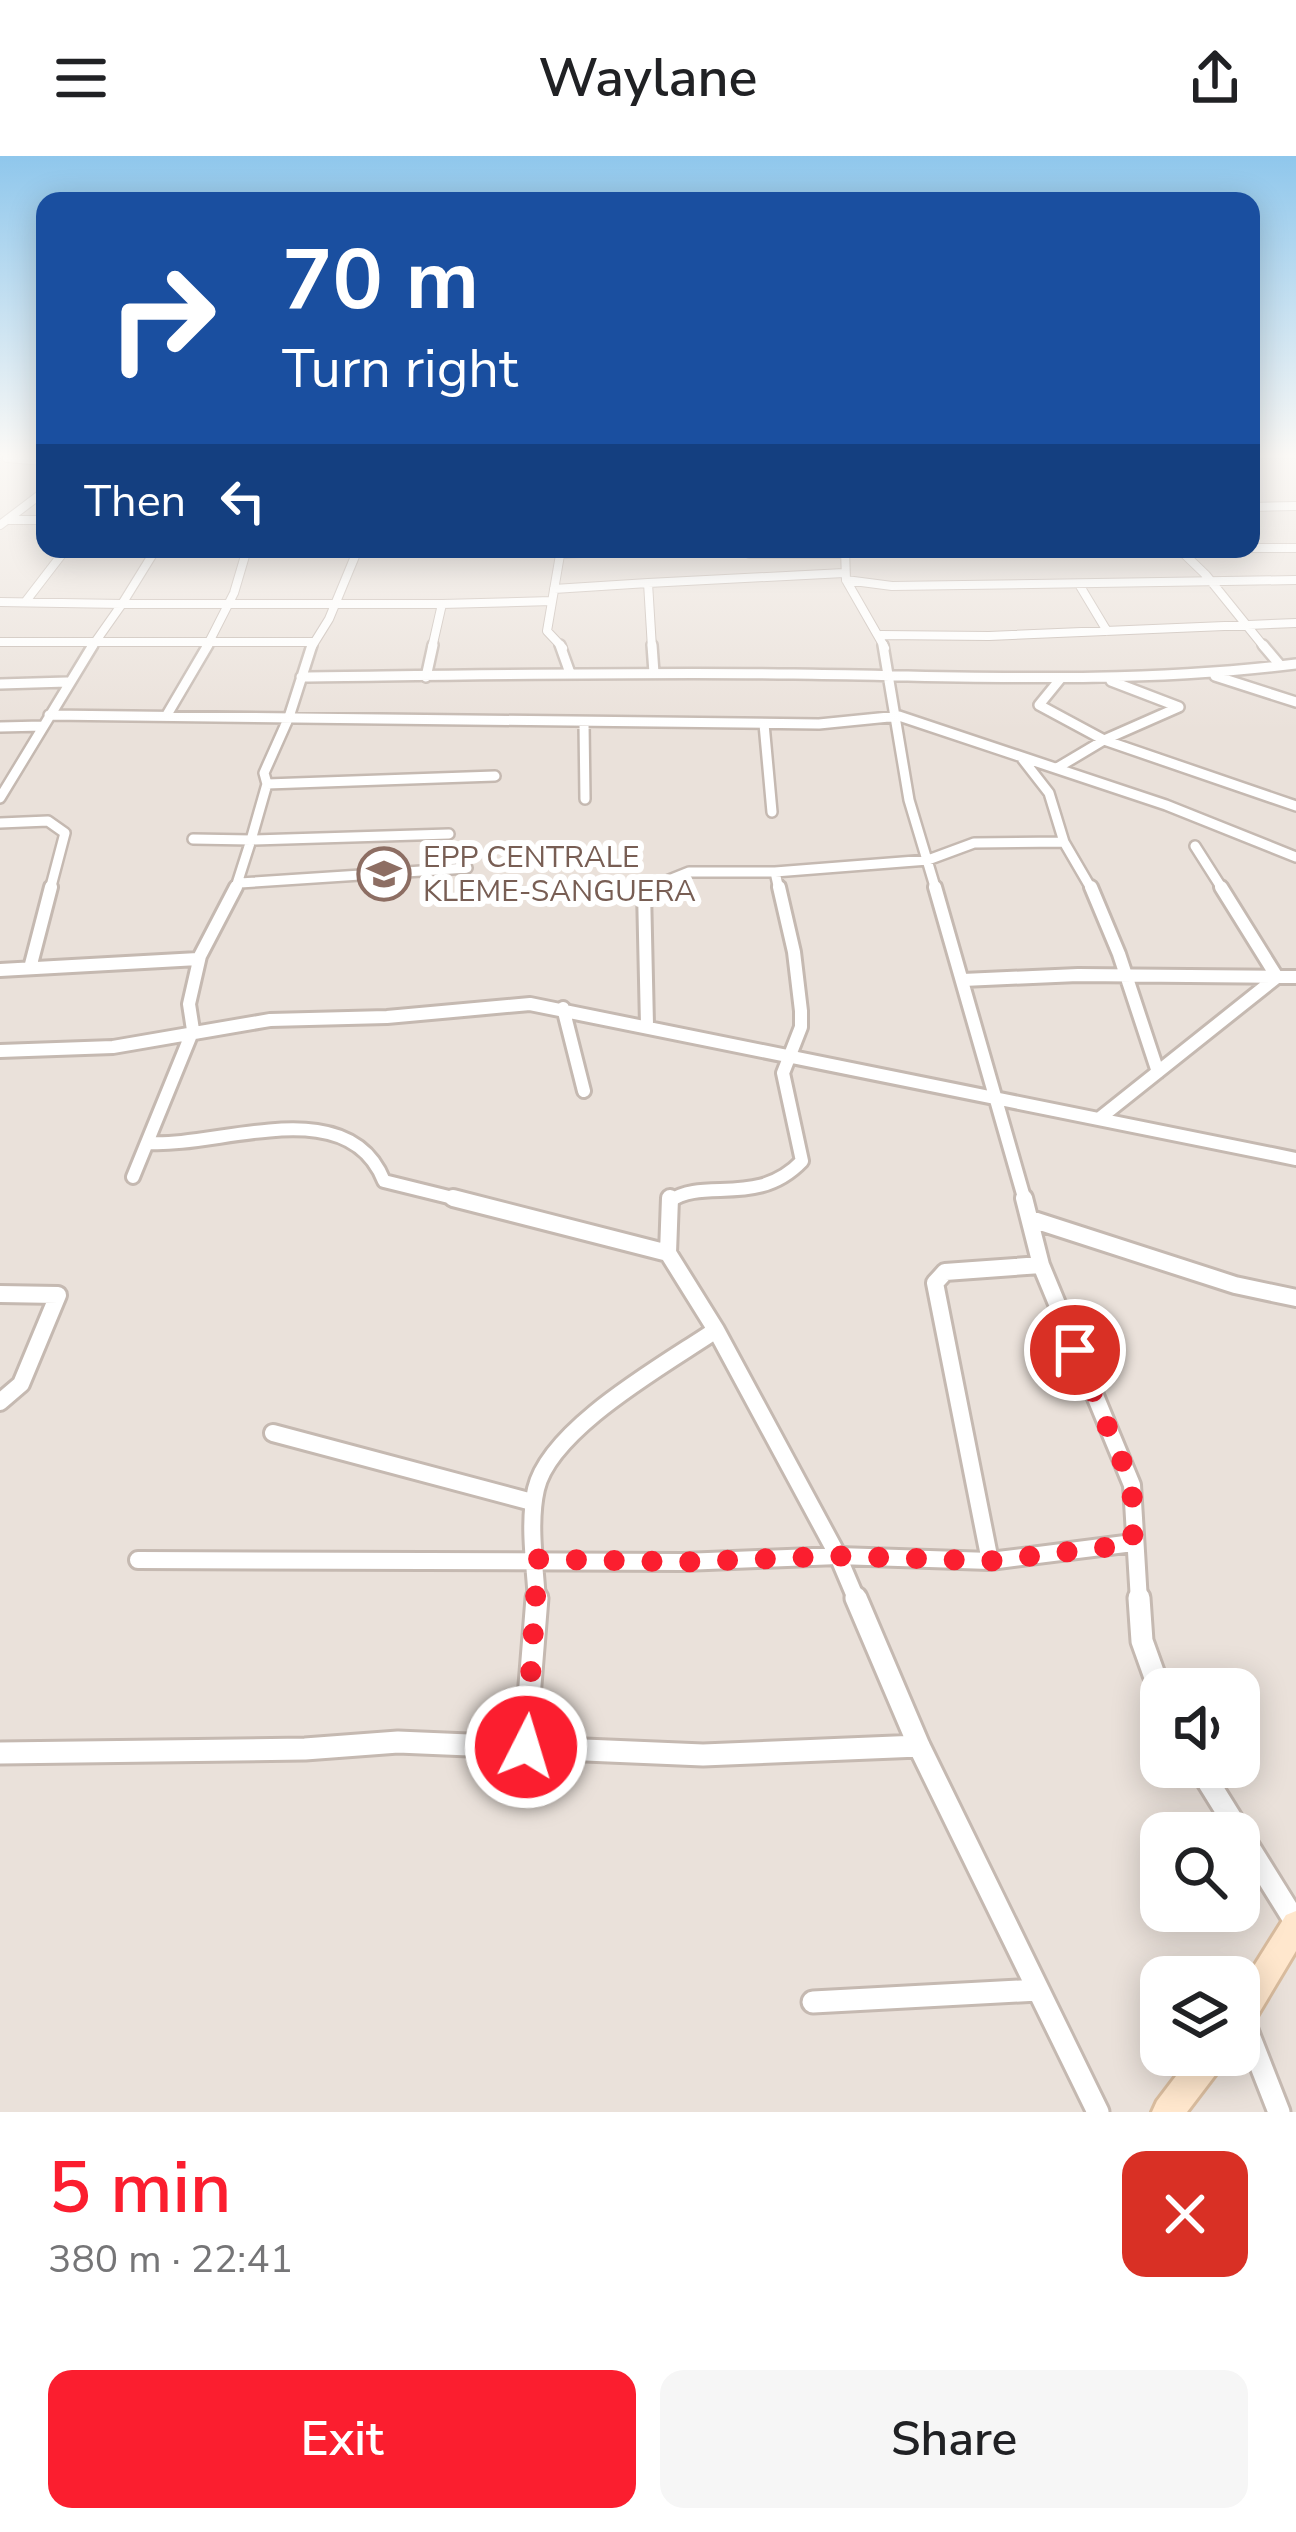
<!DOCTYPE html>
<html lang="en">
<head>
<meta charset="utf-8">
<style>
  body { margin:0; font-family:"Nunito Sans",sans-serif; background:#f6f6f6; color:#202124; height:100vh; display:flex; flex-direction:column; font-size:45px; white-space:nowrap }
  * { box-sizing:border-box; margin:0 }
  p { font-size:39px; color:#757577 }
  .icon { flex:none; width:66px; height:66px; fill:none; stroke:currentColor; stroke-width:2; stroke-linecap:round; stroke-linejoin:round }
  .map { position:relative; height:1956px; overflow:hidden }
  .side { display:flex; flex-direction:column; background:#fff; flex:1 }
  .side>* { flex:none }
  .banner { position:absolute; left:36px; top:36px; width:1224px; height:366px; border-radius:24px; box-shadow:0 6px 30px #0003; background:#1a4fa0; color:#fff; overflow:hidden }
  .controls { position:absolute; left:1140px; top:1512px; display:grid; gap:24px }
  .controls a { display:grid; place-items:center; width:120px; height:120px; border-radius:24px; background:#fff; box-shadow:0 6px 30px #0003; font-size:60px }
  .pin { position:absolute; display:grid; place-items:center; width:102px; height:102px; color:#fff; margin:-51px; border:6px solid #fff; border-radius:50%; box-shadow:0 3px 12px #0007 }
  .me { position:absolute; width:132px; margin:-66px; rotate:5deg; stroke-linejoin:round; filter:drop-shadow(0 0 9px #0008) }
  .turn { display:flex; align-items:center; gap:42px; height:252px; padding:0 48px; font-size:54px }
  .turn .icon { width:156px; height:156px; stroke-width:2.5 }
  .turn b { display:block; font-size:84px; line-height:102px }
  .then { display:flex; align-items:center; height:114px; padding:0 48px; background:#0003; gap:24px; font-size:45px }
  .round { display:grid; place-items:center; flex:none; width:126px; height:126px; border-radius:24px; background:#f6f6f6 }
  .headline { display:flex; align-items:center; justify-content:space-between; height:204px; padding:0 48px }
  h1 { font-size:72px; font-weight:600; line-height:90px; color:#fb1e2f }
  .button { display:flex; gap:24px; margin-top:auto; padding:24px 48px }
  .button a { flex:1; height:138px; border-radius:24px; background:#fb1e2f; color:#fff; font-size:48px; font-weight:600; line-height:138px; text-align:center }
  .button a+a { background:#f6f6f6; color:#202124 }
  header { display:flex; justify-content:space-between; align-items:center; height:156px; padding:0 48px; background:#fff; font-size:54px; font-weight:600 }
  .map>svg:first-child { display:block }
  .residential { fill:#eae1da; fill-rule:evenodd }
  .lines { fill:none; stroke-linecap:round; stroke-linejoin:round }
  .street-far4-casing { stroke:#c5b9b1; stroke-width:10 }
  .street-far3-casing { stroke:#c5b9b1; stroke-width:14 }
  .street-far2-casing { stroke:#c5b9b1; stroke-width:18 }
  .street-far1-casing { stroke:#c5b9b1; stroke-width:22 }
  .street-casing { stroke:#c5b9b1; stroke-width:27 }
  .secondary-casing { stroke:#d9bc9e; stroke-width:6 }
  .street-far4 { stroke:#fff; stroke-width:8 }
  .street-far3 { stroke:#fff; stroke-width:9 }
  .street-far2 { stroke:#fff; stroke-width:12 }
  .street-far1 { stroke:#fff; stroke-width:16 }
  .street { stroke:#fff; stroke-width:21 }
  .secondary { fill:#ffe7cd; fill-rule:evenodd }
  .route { stroke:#fb1e2f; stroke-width:21; stroke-dasharray:0 37.8 }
  .labels { text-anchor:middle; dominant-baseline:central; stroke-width:12; stroke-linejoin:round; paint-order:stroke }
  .education-label { font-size:30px; fill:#785e54; stroke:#fff; text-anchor:start }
</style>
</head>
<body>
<header><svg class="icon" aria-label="menu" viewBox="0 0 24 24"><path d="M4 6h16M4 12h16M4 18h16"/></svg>Waylane<svg class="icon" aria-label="share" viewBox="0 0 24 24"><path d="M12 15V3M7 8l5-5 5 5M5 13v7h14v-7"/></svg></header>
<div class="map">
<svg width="1296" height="1956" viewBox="0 0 1296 1956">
  <rect width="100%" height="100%" fill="#f6f1ec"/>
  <path class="residential" d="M0,301H45V393H1251V301H1296V1956H0ZM1161,1533H1239V1611H1161ZM1161,1677H1239V1755H1161ZM1161,1821H1239V1899H1161Z"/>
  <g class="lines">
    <g class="street-far4-casing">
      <path id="street-far4" d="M7,302L45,305
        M1251,351L1296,350
        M8,364H45
        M0,369L45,335
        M1251,392H1296
        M561,393L547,475L563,492
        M845,393L846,424L885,492
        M845,393L1072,395
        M1179,393L1206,419L1265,492
        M1180,394L1224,393
        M561,398L669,393
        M749,398H844
        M846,424L892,430L1296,424
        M1080,430L1107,475
        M554,433L648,427
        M26,445L66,393
        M0,446L122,448L156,393
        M442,448L552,445
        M881,479L989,480L1296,467
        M0,486H313
        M91,492L122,448H442L432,492
        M206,492L234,437L247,393
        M311,492L329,463L358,393
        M652,492L648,427L844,417"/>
    </g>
    <g class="street-far3-casing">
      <path id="street-far3" d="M312,489L289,561L264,617L267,628L251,684L449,678
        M560,489L570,517
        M652,489L654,517
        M883,489L909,644L936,734
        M1263,489L1279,508
        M1215,520L1296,546
        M301,521C465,519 630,516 794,518C962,520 1130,529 1296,508
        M426,521L433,489
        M1061,522L1039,549L1104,584L1296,650
        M1111,525L1179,551
        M0,528L67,526
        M168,557L208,489
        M49,559L819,568L899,560L1166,649L1296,701
        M584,567L585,643
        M764,568L772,656
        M0,571L43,570
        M1057,612L1104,584L1179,551
        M267,628L495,620
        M0,642L93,489
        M0,667L48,665L65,677L50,734
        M193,683L251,684L235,734
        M1064,686L1092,734
        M1195,690L1223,734
        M775,716L779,734
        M240,727L467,712
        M644,734L689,716H775L928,704L974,687L1064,686L1049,637L1021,601"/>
    </g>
    <g class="street-far2-casing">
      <path id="street-far2" d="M935,731L1025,1045
        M1091,731L1119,798L1158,916
        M30,812L51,731
        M0,814L198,803
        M963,824L1078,819L1296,821
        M563,852L584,935
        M647,869L644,734L651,731
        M0,895L113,891L270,864L387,861L530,848L1296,1003
        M1100,962L1277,821L1221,731
        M148,987C219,992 348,934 384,1025L465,1045
        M133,1021L193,874L189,848L200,800L236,731
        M670,1045C704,1021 757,1052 802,1005L783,917L801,871V855L794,796L779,731"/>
    </g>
    <g class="street-far1-casing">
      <path id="street-far1" d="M453,1042L668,1097
        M670,1042L668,1097L716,1174L838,1400L857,1445
        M1024,1042L1041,1109L1132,1329L1139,1445
        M1031,1063L1235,1129L1296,1142
        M0,1138L58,1139L21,1228L0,1246
        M273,1277L532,1346
        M138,1404L683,1406L838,1400L990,1405L1133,1387
        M990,1405L935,1127L945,1116L1041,1109
        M537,1445C535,1409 528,1368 536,1333C550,1272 666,1208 716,1174"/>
    </g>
    <g class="street-casing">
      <path id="street" d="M856,1442L919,1590L1098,1956
        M1139,1442L1142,1485L1161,1538
        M525,1591L537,1442
        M0,1597L305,1593L398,1586L703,1599L919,1590
        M1199,1611L1296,1767
        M813,1846L1038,1834
        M1241,1859L1279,1956"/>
    </g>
    <g class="secondary-casing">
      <path id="secondary" d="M1296,1755V1795L1250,1872L1239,1876V1834L1286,1759Z
        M1192,1899H1226L1222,1910L1187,1956H1152L1157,1945Z"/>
    </g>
    <use href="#street-far4" class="street-far4"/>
    <use href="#street-far3" class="street-far3"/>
    <use href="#street-far2" class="street-far2"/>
    <use href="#street-far1" class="street-far1"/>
    <use href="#street" class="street"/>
    <use href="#secondary" class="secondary"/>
  </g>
  <linearGradient id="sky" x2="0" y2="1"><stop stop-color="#8fc7ec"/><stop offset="0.52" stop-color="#fbf9f6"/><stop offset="1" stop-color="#fbf9f6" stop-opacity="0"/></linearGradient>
  <rect width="1296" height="575" fill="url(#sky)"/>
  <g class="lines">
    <path class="route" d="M526,1591L538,1403L683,1406L838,1400L990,1405L1133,1388L1132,1329L1075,1194"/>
  </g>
  <defs>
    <g id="school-ring" transform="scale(2.7)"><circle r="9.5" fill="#fff" stroke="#8d6e63" stroke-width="1.5"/><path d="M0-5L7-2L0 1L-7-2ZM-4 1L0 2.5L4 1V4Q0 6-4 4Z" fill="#8d6e63"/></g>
  </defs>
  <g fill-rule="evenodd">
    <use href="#school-ring" x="384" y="718"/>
  </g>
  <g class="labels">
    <g class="education-label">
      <text x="423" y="701">EPP CENTRALE<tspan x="423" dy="34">KLEME-SANGUERA</tspan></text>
    </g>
  </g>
</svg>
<div class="controls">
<a><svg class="icon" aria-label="sound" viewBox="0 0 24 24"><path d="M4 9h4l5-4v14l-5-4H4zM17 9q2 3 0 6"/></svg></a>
<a><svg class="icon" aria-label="search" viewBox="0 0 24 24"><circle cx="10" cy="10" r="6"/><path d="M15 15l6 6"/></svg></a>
<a><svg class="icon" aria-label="layers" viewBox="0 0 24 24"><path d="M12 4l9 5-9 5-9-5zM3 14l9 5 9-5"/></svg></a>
</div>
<div class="pin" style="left:1075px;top:1194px;background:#d93025"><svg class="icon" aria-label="arrive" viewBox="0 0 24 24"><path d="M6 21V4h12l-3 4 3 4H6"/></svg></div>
<svg class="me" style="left:526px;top:1591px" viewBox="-20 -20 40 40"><circle r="17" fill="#fb1e2f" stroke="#fff" stroke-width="3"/><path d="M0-11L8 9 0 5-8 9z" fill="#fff"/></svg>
<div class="banner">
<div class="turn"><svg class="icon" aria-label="right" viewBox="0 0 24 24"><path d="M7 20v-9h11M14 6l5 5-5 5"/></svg><div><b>70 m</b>Turn right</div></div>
<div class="then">Then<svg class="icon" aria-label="left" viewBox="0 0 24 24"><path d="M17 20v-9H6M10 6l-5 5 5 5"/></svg></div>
</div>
</div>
<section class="side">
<div class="headline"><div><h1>5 min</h1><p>380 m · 22:41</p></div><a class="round" style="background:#d93025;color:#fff"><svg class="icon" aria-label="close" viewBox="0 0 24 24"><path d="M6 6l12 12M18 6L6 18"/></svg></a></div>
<div class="button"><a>Exit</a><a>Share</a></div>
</section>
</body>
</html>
